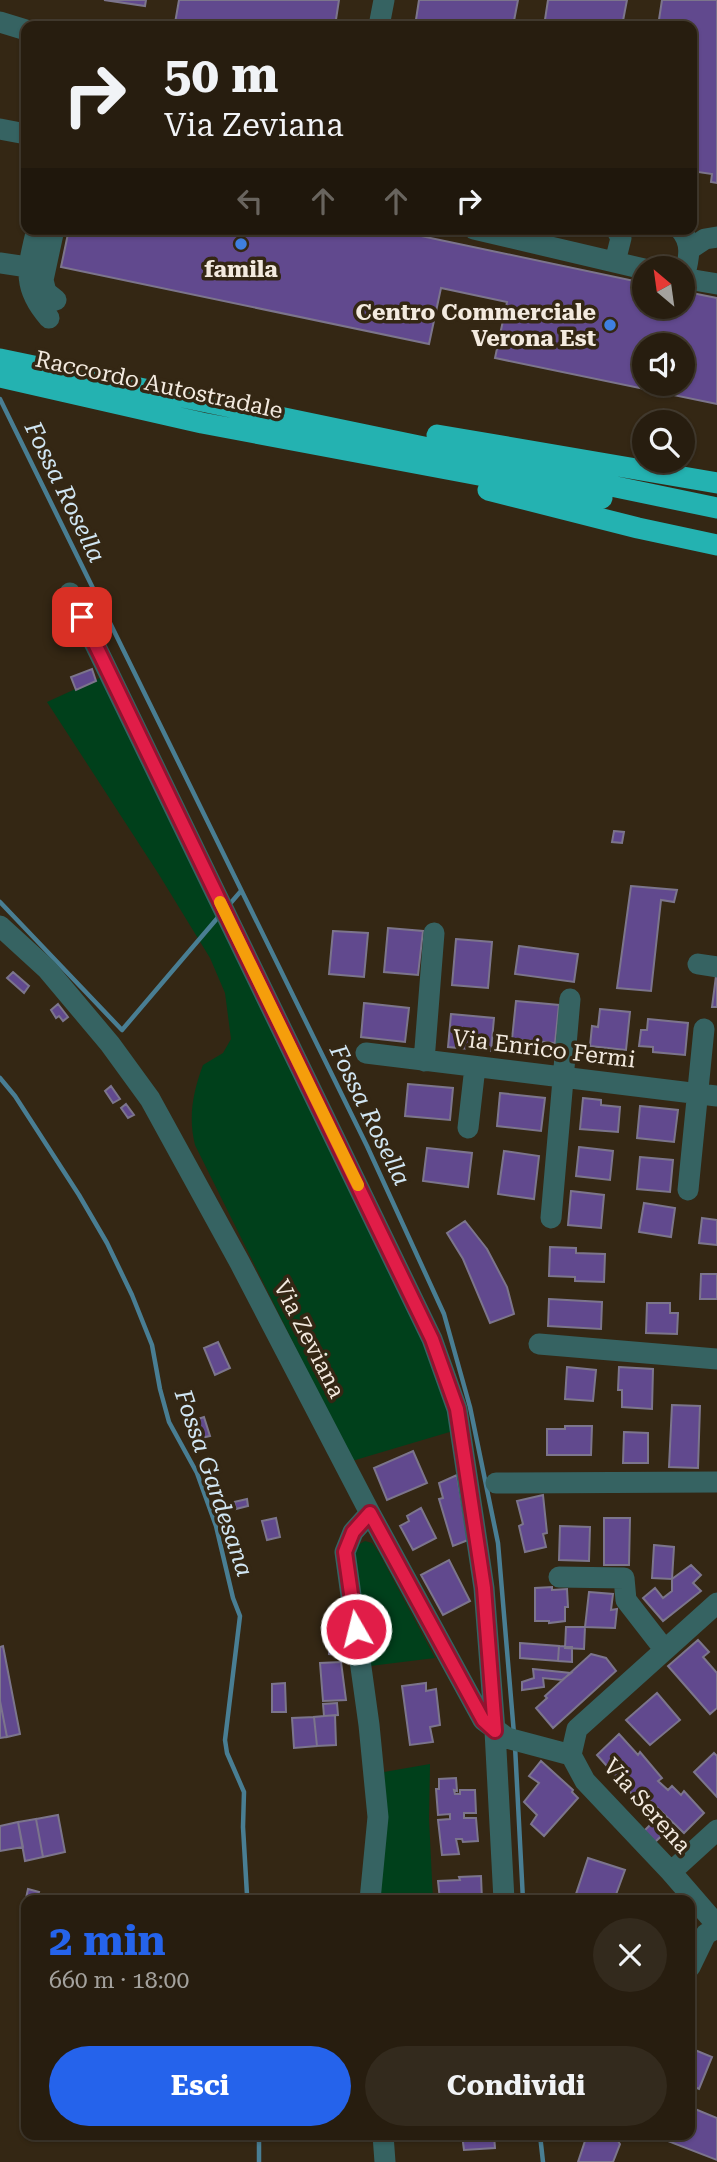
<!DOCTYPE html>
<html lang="it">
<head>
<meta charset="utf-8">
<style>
  body { margin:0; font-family:"Roboto Serif",serif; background:#332a1d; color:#f1f3f6; height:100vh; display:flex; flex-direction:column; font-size:26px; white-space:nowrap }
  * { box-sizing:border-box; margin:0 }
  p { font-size:23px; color:#a4a29e }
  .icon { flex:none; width:38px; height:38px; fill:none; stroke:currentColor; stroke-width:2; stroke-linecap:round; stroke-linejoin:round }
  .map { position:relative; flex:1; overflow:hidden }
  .drawer { position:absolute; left:21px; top:1895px; width:674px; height:245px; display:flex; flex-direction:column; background:#271d0f; border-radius:14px; box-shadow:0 2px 5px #0004,0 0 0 2px #433b2f }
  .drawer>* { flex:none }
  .hud { position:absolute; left:21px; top:21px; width:676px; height:214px; border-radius:14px; box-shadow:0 2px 5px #0004,0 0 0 2px #433b2f; background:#271d0f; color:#f1f3f6; overflow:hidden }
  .needle { width:46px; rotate:331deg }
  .fabs { position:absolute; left:632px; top:256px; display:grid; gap:14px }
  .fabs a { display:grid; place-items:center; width:63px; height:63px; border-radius:50%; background:#271d0f; box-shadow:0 2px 5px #0004,0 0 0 2px #433b2f; font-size:35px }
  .pin { position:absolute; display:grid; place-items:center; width:60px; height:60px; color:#fff; margin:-30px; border-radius:14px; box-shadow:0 4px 10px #0006 }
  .me { position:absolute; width:77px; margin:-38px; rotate:352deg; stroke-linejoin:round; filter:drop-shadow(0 0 5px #0008) }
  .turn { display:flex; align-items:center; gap:24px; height:147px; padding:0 28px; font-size:32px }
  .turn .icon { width:91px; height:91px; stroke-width:2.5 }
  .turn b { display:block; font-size:49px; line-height:60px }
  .lanes { display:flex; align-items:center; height:66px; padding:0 28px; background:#0003; justify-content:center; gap:35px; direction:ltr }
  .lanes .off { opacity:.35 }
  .round { display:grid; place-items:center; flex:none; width:74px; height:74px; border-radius:37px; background:#332a1d }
  .summary { display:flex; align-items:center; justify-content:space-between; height:119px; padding:0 28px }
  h1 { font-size:42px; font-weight:700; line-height:52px; color:#2563eb }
  .primary-button { display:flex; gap:14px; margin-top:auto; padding:14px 28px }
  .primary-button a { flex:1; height:80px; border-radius:42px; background:#2563eb; color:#fff; font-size:28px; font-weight:700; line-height:80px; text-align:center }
  .primary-button a+a { background:#332a1d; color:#f1f3f6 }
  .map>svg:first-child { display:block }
  .green { fill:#00401b }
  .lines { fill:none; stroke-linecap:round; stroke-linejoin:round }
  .stream { stroke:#497e93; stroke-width:4.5 }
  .building { fill:#61498e; stroke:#7c758c; stroke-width:2; fill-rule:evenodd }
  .minor { stroke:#366362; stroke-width:21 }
  .highway { stroke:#24b2b1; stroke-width:21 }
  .route-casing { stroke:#92132f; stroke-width:18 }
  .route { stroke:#e11d48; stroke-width:12 }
  .slow { stroke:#f59e0b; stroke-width:12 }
  .shop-dot { fill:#3f7fe0; stroke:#342714; stroke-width:2.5 }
  .labels { text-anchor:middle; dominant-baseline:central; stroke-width:7; stroke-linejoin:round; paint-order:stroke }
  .poi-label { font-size:23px; font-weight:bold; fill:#f3eadf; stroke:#342714 }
  .street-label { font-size:23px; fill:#f3eadf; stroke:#342714 }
  .water-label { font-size:24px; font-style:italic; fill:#d1e6f3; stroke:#342714 }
</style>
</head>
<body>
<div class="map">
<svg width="717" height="2162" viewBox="0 0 717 2162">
  <rect width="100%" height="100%" fill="#342714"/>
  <path class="green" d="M106,675L429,1348L453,1431L352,1461L195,1145C188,1117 193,1092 203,1065L223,1053L231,1039L225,993L210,958L158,873L47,702Z
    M365,1541L372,1543L379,1553L435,1658L370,1666L354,1555L358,1545Z
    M430,1764L429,1819L433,1900H380L387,1811L384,1772Z"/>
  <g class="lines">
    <path class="stream" d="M0,399L367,1146L444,1314L470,1407L498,1543L514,1734
      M0,902L122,1030L220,915
      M228,906L241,891
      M0,1078L15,1096L79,1195L107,1243L132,1295L152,1345L160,1389L169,1422L197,1473L216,1526L233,1598L240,1616L225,1740L227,1753L244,1792L243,1827L247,1895
      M515,1746L523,1900
      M540,2135L543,2162
      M259,2162V2135"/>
  </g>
  <path class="building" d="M104,0H146L145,6Z
    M179,0H339L335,26H192L175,23Z
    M419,0H518L513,26H415Z
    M548,0H627L622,26H544Z
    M662,0H717V183L711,182L712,174L691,171V26H658Z
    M69,229H388L644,283V306H682V291L717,298V404L495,358L507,302L441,288L429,344L61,267ZM644,345H682V383H644Z
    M92,669L96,681L76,690L71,677Z
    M614,831L624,832L622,843L612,842Z
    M631,886L677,890L674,902L661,900L651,991L617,988Z
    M388,928L423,931L418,975L384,972Z
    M333,931L368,933L364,977L329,974Z
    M456,939L492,942L488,988L452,985Z
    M519,946L578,954L574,982L515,974Z
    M13,972L29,986L24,993L7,978Z
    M716,976H717V1007H712Z
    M516,1001L559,1005L555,1043L512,1039Z
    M364,1003L409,1008L405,1042L361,1037Z
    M58,1004L68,1017L63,1021L59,1016L56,1018L51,1010Z
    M600,1009L630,1012L626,1050L590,1046L592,1026L598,1027Z
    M451,1014L494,1018L491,1051L448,1047Z
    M648,1019L688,1023L685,1055L653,1052V1047L639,1046L641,1030H647Z
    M408,1084L453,1088L450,1120L405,1116Z
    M111,1086L120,1099L113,1103L105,1091Z
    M500,1093L545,1098L541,1131L497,1126Z
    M583,1098L601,1100V1105L620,1107L618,1132L580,1129Z
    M126,1104L134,1115L128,1118L121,1108Z
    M640,1106L678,1110L674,1142L637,1138Z
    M579,1147L613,1151L610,1180L576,1176Z
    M427,1148L472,1153L468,1187L423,1181Z
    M504,1151L539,1156L534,1199L498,1194Z
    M640,1157L673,1160L670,1192L637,1189Z
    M571,1191L604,1195L601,1228L568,1225Z
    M644,1203L675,1208L671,1237L639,1232Z
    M702,1218L717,1220V1245L699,1243Z
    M465,1221L487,1249L507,1287L514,1314L490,1323L463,1259L447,1233Z
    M550,1247L576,1248V1253L605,1254L604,1282L575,1281V1277L549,1276Z
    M701,1274H717V1299H700Z
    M549,1299L602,1302L601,1329L548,1326Z
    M647,1303H670V1313H678L677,1334L646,1333Z
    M218,1342L230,1368L215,1375L204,1348Z
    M567,1367L596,1370L593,1401L565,1399Z
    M619,1367L653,1369L652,1409L622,1407V1390H618Z
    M672,1405L700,1406L698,1468L669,1467Z
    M204,1417L210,1436L201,1438L195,1420Z
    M565,1426H592L591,1455H547V1429H565Z
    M624,1432L648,1433V1463H623Z
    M413,1451L427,1483L387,1500L374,1468Z
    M457,1475L468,1540L453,1546L439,1499L443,1498L439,1483Z
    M543,1495L547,1533L543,1534L546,1547L525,1552L519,1526L523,1524L517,1501Z
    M247,1499L248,1506L236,1509L234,1502Z
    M421,1508L436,1538L413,1550L400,1526L409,1521L407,1516Z
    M276,1518L280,1537L267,1540L262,1521Z
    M604,1518H630L629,1565H604Z
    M560,1526L590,1527L589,1561L559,1560Z
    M654,1545L674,1547L672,1579L652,1578Z
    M449,1560L470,1601L443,1615L421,1575Z
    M691,1565L701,1575L693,1583L701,1591L663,1621L643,1598L655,1588L663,1598L672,1591V1579Z
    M552,1587V1590L567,1589L568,1607H565V1621L549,1623V1621H535V1588Z
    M589,1592L613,1594L611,1610L617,1609L615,1628L585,1627Z
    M566,1627H585L584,1649L565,1648Z
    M698,1640L709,1652L703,1657L717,1673V1708L710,1714L668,1666Z
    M349,1643L348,1656L339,1657L338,1655L329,1654V1644L338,1646V1644Z
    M520,1643L559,1646L558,1661L520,1658Z
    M3,1646L20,1734L7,1737L0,1701V1647Z
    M559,1646L572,1647V1662L558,1661Z
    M591,1654L606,1658L616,1671L553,1728L536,1708L547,1698L545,1696Z
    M341,1662L346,1700L323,1701L320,1663Z
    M533,1669L571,1673L562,1680L543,1678L544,1687L522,1690V1682L534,1678Z
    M285,1683L286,1712H272V1684Z
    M426,1683V1691L436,1689L440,1725L430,1727L433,1742L410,1745L402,1686Z
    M657,1693L680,1720L650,1745L626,1720Z
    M0,1701L7,1737L0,1738Z
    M337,1703L338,1715L324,1716L323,1704Z
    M335,1715L336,1745L317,1746L314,1717Z
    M314,1717L317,1746L294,1748L292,1718Z
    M619,1734L638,1755L640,1752L662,1778L658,1781L668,1790L672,1786L681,1795L684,1791L704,1813L684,1833L644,1795L637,1800L597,1755Z
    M714,1753L717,1756V1797L694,1772Z
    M541,1761L573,1790L572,1792L578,1798L544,1836L531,1824L537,1815L524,1802L539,1783L529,1776Z
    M456,1778L457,1791L454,1790L455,1794H460V1790H475L476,1813H464V1818H476L478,1841L463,1842L462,1839H456L459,1854L442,1855L438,1820L450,1819V1814L438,1815L436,1789H439V1779Z
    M58,1815L65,1852L43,1857L36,1819Z
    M657,1818L668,1830L655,1842L644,1831Z
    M36,1819L43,1857L25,1861L18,1822Z
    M18,1822L23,1847L0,1851V1826Z
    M588,1858L625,1870L614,1900H574Z
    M481,1876L482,1900H440L438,1881L460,1880L459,1877Z
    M28,1889L39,1892L36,1900H26V1913L23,1912Z
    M690,2048L712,2057L699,2089L690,2085Z
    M690,2107L717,2118V2160L660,2138L661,2135H690Z
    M462,2135H494L495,2148L464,2150Z
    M587,2135H609L616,2138L620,2144L613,2162H578Z"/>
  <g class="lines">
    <path class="minor" d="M0,22L26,30
      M379,26L384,0
      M0,129L26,134
      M37,229C28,267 21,286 49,318
      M54,229L43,280L46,292L56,300
      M474,229L644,269
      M680,229C694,244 688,261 684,278
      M690,249L705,239L717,237
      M615,262L621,238L616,229
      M0,263L28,267L37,275
      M682,278L717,284
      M70,593L432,1339L457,1409L484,1588L495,1731L504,1900
      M0,926L47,969L110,1044L150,1099L240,1263L370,1513L483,1720L507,1738L571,1755
      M698,964L717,967
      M366,1053L717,1096
      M424,1061L434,933
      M468,1128L475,1067
      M688,1190L704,1029
      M551,1218L570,999
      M539,1344L717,1359
      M496,1483L717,1482
      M370,1513L353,1532L345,1552L369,1725L378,1817L370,1900
      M559,1577L624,1578L626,1600L664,1649
      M717,1603L577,1729L571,1755L585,1781L671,1872L717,1925
      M671,1872L717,1830
      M690,1967L706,1934L717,1928
      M383,2135L385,2162"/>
    <path class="highway" d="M0,359L717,508
      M0,377L202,423L602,498
      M437,435L717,483
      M488,490L638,528L717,545"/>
  </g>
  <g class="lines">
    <g class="route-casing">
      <path id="route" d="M82,617L432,1339L457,1409L484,1588L495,1731L483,1720L370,1513L353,1532L345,1552L356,1629"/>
    </g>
    <use href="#route" class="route"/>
    <path class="slow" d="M220,902L358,1185"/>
  </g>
  <g class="shop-dot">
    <circle cx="241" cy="244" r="7"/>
    <circle cx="610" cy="325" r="7"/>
  </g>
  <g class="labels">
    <g class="poi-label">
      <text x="241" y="269">famila</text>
      <text x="596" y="312" text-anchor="end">Centro Commerciale<tspan x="596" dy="26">Verona Est</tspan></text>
    </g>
    <g class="street-label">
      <text transform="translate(159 385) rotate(12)">Raccordo Autostradale</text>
      <text transform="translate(544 1049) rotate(7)">Via Enrico Fermi</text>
      <text transform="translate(309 1339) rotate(63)">Via Zeviana</text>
      <text transform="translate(647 1806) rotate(48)">Via Serena</text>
    </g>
    <g class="water-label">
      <text transform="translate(65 492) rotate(64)">Fossa Rosella</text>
      <text transform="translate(370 1115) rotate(64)">Fossa Rosella</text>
      <text transform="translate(214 1483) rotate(71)">Fossa Gardesana</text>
    </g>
  </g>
</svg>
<div class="fabs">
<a><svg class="needle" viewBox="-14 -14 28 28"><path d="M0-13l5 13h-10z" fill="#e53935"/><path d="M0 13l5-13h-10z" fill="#a4a29e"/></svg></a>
<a><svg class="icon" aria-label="sound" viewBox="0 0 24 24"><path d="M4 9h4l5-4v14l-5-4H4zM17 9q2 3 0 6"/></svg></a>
<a><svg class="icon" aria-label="search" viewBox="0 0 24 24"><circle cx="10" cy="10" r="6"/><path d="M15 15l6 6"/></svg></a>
</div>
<div class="pin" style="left:82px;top:617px;background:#d93025"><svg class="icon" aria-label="arrive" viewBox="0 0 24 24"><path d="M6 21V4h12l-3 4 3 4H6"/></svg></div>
<svg class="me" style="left:356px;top:1629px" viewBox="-20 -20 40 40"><circle r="17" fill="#e11d48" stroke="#fff" stroke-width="3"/><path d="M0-11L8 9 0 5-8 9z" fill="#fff"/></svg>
<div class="hud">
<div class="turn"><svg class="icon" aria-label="right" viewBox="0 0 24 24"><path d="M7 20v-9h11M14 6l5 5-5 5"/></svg><div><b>50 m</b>Via Zeviana</div></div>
<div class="lanes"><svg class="icon off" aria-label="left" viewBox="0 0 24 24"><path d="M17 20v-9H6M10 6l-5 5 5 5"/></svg><svg class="icon off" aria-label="ahead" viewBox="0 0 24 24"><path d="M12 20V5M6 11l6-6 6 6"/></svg><svg class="icon off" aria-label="ahead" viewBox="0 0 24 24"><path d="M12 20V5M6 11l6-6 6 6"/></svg><svg class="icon" aria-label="right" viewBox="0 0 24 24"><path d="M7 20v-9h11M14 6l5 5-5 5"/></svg></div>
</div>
<section class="drawer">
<div class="summary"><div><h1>2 min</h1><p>660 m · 18:00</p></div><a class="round"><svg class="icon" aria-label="close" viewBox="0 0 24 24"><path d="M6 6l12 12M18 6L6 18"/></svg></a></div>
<div class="primary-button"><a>Esci</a><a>Condividi</a></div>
</section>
</div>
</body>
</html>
